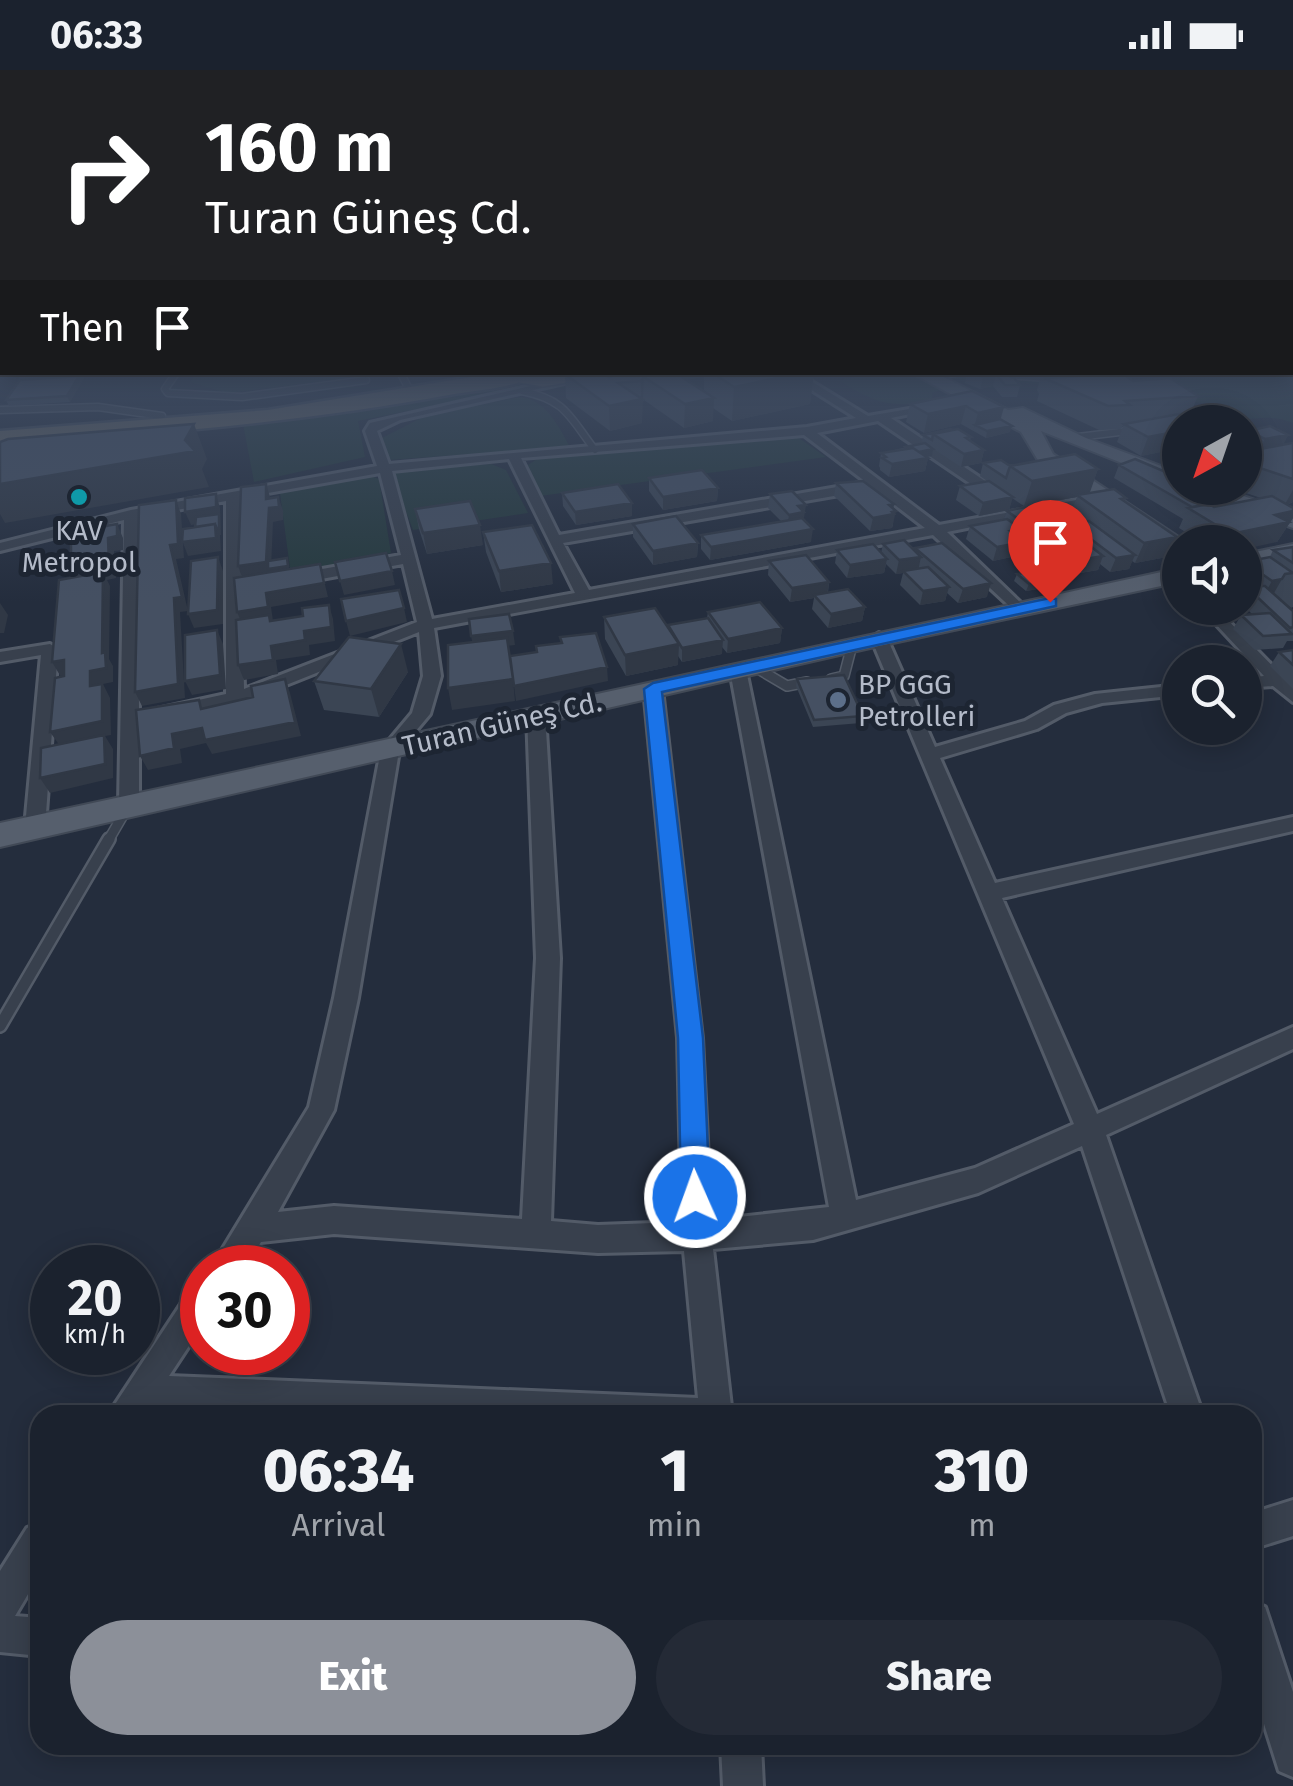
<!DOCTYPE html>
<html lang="en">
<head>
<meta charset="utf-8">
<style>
  body { margin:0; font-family:"Fira Sans",sans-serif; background:#242a36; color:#f1f3f6; height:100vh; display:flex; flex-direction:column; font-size:38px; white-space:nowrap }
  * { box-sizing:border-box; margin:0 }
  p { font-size:32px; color:#a0a4aa }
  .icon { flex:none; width:55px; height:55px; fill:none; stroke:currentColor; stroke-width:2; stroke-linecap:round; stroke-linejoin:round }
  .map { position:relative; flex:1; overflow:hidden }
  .panel { position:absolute; left:30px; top:1335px; width:1232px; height:350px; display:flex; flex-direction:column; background:#1b222e; border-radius:30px; box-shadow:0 5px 25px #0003,0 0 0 2px #393f4a }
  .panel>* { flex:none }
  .hud { position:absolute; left:0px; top:0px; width:1295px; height:305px; box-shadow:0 5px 25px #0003,0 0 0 2px #393f4a; background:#202124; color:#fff; overflow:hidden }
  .needle { width:65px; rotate:220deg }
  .controls { position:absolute; left:1162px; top:335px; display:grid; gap:20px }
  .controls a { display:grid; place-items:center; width:100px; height:100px; border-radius:50%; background:#1b222e; box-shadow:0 5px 25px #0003,0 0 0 2px #393f4a; font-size:50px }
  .speed { position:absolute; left:30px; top:1175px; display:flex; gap:20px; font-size:50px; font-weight:700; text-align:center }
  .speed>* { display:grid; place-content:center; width:130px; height:130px; border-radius:50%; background:#1b222e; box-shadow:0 5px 25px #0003,0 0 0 2px #393f4a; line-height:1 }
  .speed small { font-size:25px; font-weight:400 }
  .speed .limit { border:15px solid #d22; background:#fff; color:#111 }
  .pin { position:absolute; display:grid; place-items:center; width:85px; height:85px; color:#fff; margin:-102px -42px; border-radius:50% 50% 50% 0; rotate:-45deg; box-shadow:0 0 10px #0007 }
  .pin .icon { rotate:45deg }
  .me { position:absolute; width:110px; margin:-55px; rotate:358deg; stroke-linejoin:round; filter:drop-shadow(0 0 8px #0008) }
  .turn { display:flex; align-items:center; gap:35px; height:210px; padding:0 40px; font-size:45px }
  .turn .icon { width:130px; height:130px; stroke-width:2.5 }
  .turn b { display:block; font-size:70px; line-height:85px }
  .then { display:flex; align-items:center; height:95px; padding:0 40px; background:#0003; gap:20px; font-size:38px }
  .eta { display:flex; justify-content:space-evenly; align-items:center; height:170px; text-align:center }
  .eta b { font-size:60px; font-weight:800; line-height:70px }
  .button { display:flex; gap:20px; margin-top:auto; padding:20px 40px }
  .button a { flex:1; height:115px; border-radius:60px; background:#8c9099; color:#fff; font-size:40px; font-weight:800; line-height:115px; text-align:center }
  .button a+a { background:#242a36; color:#f1f3f6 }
  .status { display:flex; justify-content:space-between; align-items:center; height:70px; padding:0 50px; background:#1b222e; direction:ltr }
  .status svg { height:28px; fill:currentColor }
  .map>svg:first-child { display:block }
  .green { fill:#263a3e }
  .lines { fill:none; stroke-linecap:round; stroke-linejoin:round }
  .service-far2-casing { stroke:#535b68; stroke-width:9 }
  .service-far1-casing { stroke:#535b68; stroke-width:12 }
  .service-casing { stroke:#535b68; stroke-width:16 }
  .minor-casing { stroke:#535b68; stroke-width:6 }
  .tertiary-casing { stroke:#535b68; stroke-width:5 }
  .primary-casing { stroke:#414956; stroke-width:4 }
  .trunk-casing { stroke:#404855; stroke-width:5 }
  .service-far2 { stroke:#38404d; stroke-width:6 }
  .service-far1 { stroke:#38404d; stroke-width:9 }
  .service { stroke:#38404d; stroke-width:11 }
  .minor { fill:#38404d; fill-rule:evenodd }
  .tertiary { fill:#38404d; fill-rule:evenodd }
  .primary { fill:#565f6d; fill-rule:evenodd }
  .trunk { fill:#646461; fill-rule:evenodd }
  .trunk-bridge-casing { stroke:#404855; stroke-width:24; stroke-linecap:butt }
  .trunk-bridge { stroke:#646461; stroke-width:21 }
  .wall { fill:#3b4554; fill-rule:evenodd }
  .shaded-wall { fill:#303845 }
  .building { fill:#455062; stroke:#303845; stroke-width:2.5 }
  .route { fill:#1a73e8; stroke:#114b97; stroke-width:2.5 }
  .culture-dot { fill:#0f9aa8; stroke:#1d2532; stroke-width:4 }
  .service-dot { fill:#5c6f8a; stroke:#1d2532; stroke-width:4 }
  .labels { text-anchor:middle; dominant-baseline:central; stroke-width:10; stroke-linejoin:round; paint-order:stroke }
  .far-poi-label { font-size:28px; fill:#b4bbc9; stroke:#1d2532 }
  .far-street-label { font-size:28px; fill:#b4bbc9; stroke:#1d2532 }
</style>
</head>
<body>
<div class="status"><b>06:33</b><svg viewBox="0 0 49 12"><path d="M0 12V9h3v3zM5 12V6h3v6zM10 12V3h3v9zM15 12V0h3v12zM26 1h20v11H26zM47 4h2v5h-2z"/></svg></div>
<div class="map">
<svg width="1293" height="1716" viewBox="0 0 1293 1716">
  <rect width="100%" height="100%" fill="#242d3d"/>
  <path class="green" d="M196,302H344L348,308L228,323L190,312Z
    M1293,302V353C1268,342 1245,352 1218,352L1222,335C1149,329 1079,315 1006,312L1011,320L980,309L965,312L951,307L967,304L1055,309L1030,303H1062L1121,320L1203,303Z
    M878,303H909L943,319L932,323L933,332C889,338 875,333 838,310Z
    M551,312L358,351L365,387L254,412L243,354Z
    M520,327C546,329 559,357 570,377L389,390L382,368L425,346Z
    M796,366L826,387L540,426L525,397L537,389Z
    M491,394L506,400L528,443L413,460L393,407L398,401Z
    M371,406L379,409L391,483L291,506L280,423Z"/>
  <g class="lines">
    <g class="service-far2-casing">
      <path id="service-far2" d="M177,302L165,319L168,323L242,327L366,310
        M400,302L408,317
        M964,302L1048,308
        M938,306L960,302
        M522,321C566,330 569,346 595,380
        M0,340L98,337L162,346
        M1070,368L1136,360"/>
    </g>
    <g class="service-far1-casing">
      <path id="service-far1" d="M755,597L787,616L807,612
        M831,609L844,606L852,575
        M108,771L126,740"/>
    </g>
    <g class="service-casing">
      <path id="service" d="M0,956L109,769"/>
    </g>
    <g class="minor-casing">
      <path id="minor" d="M591,302H613L400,350L377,361L389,394L807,357L856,348L783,302H796L868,346L939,334V338L891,348L1006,425V431H996L878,351L817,363L939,455L1104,425L1111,429L947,462L1024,536V542L1018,544L933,465L434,558L441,606L430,644L399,681L358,928L334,1040L278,1142L334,1136L522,1149L536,888L527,644L536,639L545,644L560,888L551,1151L598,1155L682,1152L678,968L644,619L653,614L662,619L702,968L711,1150L829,1137L730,600L738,595L746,600L856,1130L975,1098L1074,1054L871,568L879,563L887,568L935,677L1025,651L1054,635L1095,624L1180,615V625L1102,633L1066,643L1037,659L940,688L995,813L1293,747V761L1002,828L1097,1044L1293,957V979L1106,1065L1203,1345H1171L1082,1076L978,1123L813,1170L713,1179L732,1345H326L148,1338L143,1345H108L191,1219L202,1215V1256L169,1306L698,1328L684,1181L598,1183L334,1164L261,1172L244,1198H211L309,1037L334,928L381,680L412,643L423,606L419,562L261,625L139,655V735L129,742L119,735L124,450L0,481V473L131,440L377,396L365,361L370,353ZM804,365L866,412L559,465L521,388ZM509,389L575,523L432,549L392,401ZM380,403L401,485L294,504L286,509L294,514L403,494L417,552L244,619L240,428ZM874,419L925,458L589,520L563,473ZM226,431V624L139,643L138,447Z
        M1201,538H1216L1293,617V632L1273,616L1245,618V608L1264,606Z
        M50,574L58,579L45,757L35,764L25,757L41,585L0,592V582Z
        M1293,1430V1466L1252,1479V1443Z
        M40,1453V1504L15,1546L40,1548V1586L0,1582V1501L27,1458Z
        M1252,1532L1265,1537L1293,1622V1707L1279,1701L1252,1616Z
        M721,1675H761L763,1716H723Z"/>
    </g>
    <g class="tertiary-casing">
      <path id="tertiary" d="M1292,292H1293V298H1292Z"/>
    </g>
    <g class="primary-casing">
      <path id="primary" d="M910,302H934L1008,340L1023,338L1086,368L1180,403V416L1041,361L1053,384L1186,472H1180V486L1039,392L1021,362Z
        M1190,418H1220L1293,443V458L1193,423Z
        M1293,474V488L1245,498V484Z
        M1180,498V512L879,576L0,777V753Z"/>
    </g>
    <g class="trunk-casing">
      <path id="trunk" d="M503,302H541C522,317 479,320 454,324C303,352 152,365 0,373V361L268,340Z"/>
    </g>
    <use href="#service-far2" class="service-far2"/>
    <use href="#service-far1" class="service-far1"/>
    <use href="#service" class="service"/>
    <use href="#minor" class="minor"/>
    <use href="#tertiary" class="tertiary"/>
    <use href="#primary" class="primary"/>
    <use href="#trunk" class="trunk"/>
    <g class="trunk-bridge-casing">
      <path id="trunk-bridge" d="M520,302L543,306L567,302"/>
    </g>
    <use href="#trunk-bridge" class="trunk-bridge"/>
  </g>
  <path class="wall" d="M19,302H84L85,305L70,332L9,336L6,330L20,310L18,304Z
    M603,302H817L814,303L810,334L732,351L713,338V351L684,358L644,330L642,333V353L610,361L566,328L565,304H603ZM704,306V321L686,310Z
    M967,302H999L1020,315L1017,327H1002L993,316L980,319L965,313Z
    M1040,309L1133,311L1198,326L1191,342L1180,352V378L1141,386L1117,372L1124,354L1121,359L1099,360L1037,331L1039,324L1037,320Z
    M972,321L1010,362L986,368L961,354L924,363L906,352L910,334Z
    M951,359L971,367L970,371L984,380L981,393L961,397L929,376L932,386L926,387L928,388L925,401L889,407L880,400V398L879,396L881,383L925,373L922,371L923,365Z
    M1248,361L1288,365L1283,374H1293V432L1287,435L1293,438V448L1277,472H1202L1179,458L1183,449L1114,408L1119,395L1223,436L1261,428L1231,418H1245V363Z
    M983,393L1098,399L1089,423L1126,428L1125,431L1167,487L1135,493L1132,491L1129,499L1110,502L1100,494L1098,500L1062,506L1039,488L1044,474L1069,470L1066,467L1071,454L1080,452L1070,445L1077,427L1048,432L1068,461L1026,471L1019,466L1020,485L993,491L966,469L970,456L1004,449L1007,441L1024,436L1012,428L1009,440L979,446L956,430L960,416L987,411L980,406Z
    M649,408L718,418L717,431L663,440L649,421Z
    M836,413L894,434L893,455L892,458L870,461L834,426Z
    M562,423L632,433V446L576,455L563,436Z
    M770,424L804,448H803L811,472L710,490L701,479V465L781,451L768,438Z
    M415,439L483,475L427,484L419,459Z
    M633,454L698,473L697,487L653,495L633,467Z
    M483,462L553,514L501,522L486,482Z
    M883,474L914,480L915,478L987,527L958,533L947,523L945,531L920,535L900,515L903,503L896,504L886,494L884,503L847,508L835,493L837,480L881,483Z
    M1293,477V537L1291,538L1283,532L1293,541V571H1287L1283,578L1255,580L1233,559L1241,545L1252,544L1245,537V516L1253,517L1245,511V491L1270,487L1273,480Z
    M769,491L829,512L828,523L865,537L862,551L828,558L812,539L814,528L790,532L768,505Z
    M1017,504L1058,509L1056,516L1026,521L1014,511Z
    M708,542L782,558L780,573L727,583L722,577V584L682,592L678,586V595L626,606L605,569L604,547L668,558L707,548Z
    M1293,580V619L1270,596L1279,582Z
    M408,602L379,647L324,640L314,611Z
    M797,609L863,646L861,653L813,657L796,616Z"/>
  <path class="shaded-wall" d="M77,302H84L85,305L82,312Z
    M680,302H705L704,306L680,312Z
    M805,302H814L810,334L732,351L734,317Z
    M996,304L993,316L980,319L983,307Z
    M79,306L82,312L70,332L67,326Z
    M644,307L642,353L610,361L609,336L641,330V311Z
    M714,328L713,351L684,358L685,334Z
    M966,336L961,354L924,363L928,344Z
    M1004,337L999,355H975L973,361L978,343Z
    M194,354L207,389L202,399L209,417L5,453L0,444V414L185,370Z
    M1012,356L1010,362L986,368L987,361Z
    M1180,361V378L1141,386L1148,367Z
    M1288,365L1282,378L1258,382L1265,369Z
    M1260,371L1254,383L1245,385V374Z
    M933,379L932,386L912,389L913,383Z
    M984,380L981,393L961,397L964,384Z
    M928,388L925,401L889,407L892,394Z
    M1098,399L1089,425H1077V427L1024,436L1032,411Z
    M266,414L270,427V438L278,427L283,440V450L273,452L271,499L287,488L290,503L243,510L238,496L266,429Z
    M718,418L717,431L663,440V427Z
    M1293,420V432L1284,436Z
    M216,424L220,438L221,465H220L221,481L188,486L183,473L184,488L176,489L188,541L180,542L185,628L142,636L135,622L170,475L176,430L181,444L183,472L198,468L219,451L191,455L185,442Z
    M1013,427L1009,440L979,446L983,433Z
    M1227,428L1220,442L1196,440Z
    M632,433V446L576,455L575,442Z
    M894,434L892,442L896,441L892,458L870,461L873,448L889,435Z
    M806,435L804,448L787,458L789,445L798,436Z
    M1293,441V448L1277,472L1245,479V472H1227L1231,464L1275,445Z
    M1073,447L1068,461L1026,471L1030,457Z
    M117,454L123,468V480L114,481L116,508L107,510L110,516L109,589L113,596V612L103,614L110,628L111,665L105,666L113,679V708L50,723L40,708L60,676L50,662L90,616L74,516L67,502L108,468Z
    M480,455L483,475L427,484L423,463Z
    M813,459L811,472L710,490L711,477Z
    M1177,467L1167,487L1135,493L1144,473Z
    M1024,472L1020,485L993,491L997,477Z
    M698,473L697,487L653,495V481Z
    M1135,485L1129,499L1110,502L1116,488Z
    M1103,486L1098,500L1062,506L1067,492Z
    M218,487L223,501V554L194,558L188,544Z
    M921,487L918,501L896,504L899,490Z
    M887,489L884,503L847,508L850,495Z
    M551,493L553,514L501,522L499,501Z
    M320,494L328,527L271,537L273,551L243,556L237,542L266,523Z
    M392,501L395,515L344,525L340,511Z
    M1058,509L1056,516L1026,521L1029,514Z
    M1282,509L1274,523L1264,525L1272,511Z
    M829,512L827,526L814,525V528L790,532L792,518Z
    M991,513L987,527L958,533L963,519Z
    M949,517L945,531L920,535L923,521Z
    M0,533L8,545L4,563H0Z
    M329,535L333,549L335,571L309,575L310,585L276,590L278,604L244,610L238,595L271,576L304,561Z
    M865,537L862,551L828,558L831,544Z
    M404,538L407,552L350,566L346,551Z
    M782,558L780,573L727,583L728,569Z
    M217,560L223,574L226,619L192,625L185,611Z
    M513,561L515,575L474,580L471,566Z
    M723,570L722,584L682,592V578Z
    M401,574L408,602L379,647L371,619Z
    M679,574L678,595L626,606L625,585Z
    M64,590L72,604L61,607L52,592Z
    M607,597L608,611L516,631L514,616Z
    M285,609L290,623L301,666L212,684L206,673L180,679L182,693L148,700L140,686L172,664L202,658Z
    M513,609L515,631L452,640L448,618Z"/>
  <path class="building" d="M574,302H599L609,307L629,302H674L714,328L685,334L644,307L641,311L618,313L642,329L609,336L565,304Z
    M711,302H805L734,317Z
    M972,302H999L1014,308L1020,315H1005L996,304L983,307Z
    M1087,304L1098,305L1047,308Z
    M1123,304L1133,311L1170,308L1198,326L1125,331L1130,335L1108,336L1044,308Z
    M79,306L67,326L6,330L20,310Z
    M972,321L1004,337L978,343L966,336L928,344L910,334Z
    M1190,342L1212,352H1180V361L1148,367L1124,354Z
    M1000,349L1012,356L987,361L975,355Z
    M194,354L185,370L195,381L0,414V372L8,369Z
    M1270,356L1288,365L1265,369L1248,361Z
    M951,359L953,360L933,364L932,370L923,365Z
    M958,359L971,367L966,368L984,380L964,384L933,364Z
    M1245,363L1260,371L1245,374Z
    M925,373L933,379L919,382L913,378L907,379L905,377Z
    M1292,373L1293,374V409L1245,393V382Z
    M913,378L928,388L892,394L882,388L886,387L881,383Z
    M1075,384L1098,399L1032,411L1010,396Z
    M1135,389L1180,408V418H1202L1227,428L1210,434L1192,437L1119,395Z
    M1001,390L1010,396L1006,408L983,393Z
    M702,400L718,418L663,427L649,408Z
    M863,411L894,434L889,435L896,441L892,442L894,444L873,448L836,413Z
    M989,411L1013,427L983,433L960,416Z
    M266,414V429L278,427L279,437L269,438L266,492L238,496L241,417Z
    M618,414L632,433L575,442L562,423Z
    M1114,419L1126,428L1121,429L1177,467L1144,473L1077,425Z
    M792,421L806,435L798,436L804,442L789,445L770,424Z
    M216,424V437L185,442V428Z
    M1272,426L1293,438V441L1275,445L1289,452L1231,464L1188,438L1209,434L1214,437Z
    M176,430L178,474L170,475L182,527L174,528L178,614L135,622L139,435Z
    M470,431L480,455L423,463L415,439Z
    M1048,432L1073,447L1030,457L1007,441Z
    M219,444V458L217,459L215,454L195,457L196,447Z
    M676,446L698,473L653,481L633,454Z
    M802,448L813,459L711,477L701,465Z
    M1007,449L1021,459L1010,461L1024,472L997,477L970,456Z
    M1089,451L1135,485L1116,488L1071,454Z
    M107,452V456L77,461V464L72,465L73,457Z
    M117,454V466L108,468L109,494L67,502V487L71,486V474L77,473V461Z
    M215,454L216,468L182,472L183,459Z
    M532,455L551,493L499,501L483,462Z
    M1080,468L1103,486L1067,492L1044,474Z
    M904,470L921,487L899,490L883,474Z
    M942,473L991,513L963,519L915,478Z
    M873,474L887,489L850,495L837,480Z
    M1293,477V493L1273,480Z
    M386,483L392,501L340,511L335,492Z
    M806,485L829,512L792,518L769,491Z
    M218,487L217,540L188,544L191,491Z
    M1270,487L1293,503L1285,504L1282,509L1272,511L1245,492Z
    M287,488L288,496L268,499V491Z
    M320,494L324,513L266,523L268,537L237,542L234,508Z
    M928,497L949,517L923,521L903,501Z
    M1046,499L1058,509L1029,514L1017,504Z
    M103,502L102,583L105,582L106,598L90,601V616L102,614V651L50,662L55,608L64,606V590L52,592L59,510Z
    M1245,516H1265L1293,541V557L1290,558L1252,522H1245Z
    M848,519L865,537L831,544L814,525Z
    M399,520L404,538L346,551L341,529Z
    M760,532L782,558L728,569L708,542Z
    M329,535L331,557L304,561L305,570L271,576L273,590L238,595L236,550L269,545L270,551L303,546L302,538Z
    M655,538L679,574L625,585L604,547Z
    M1270,543L1292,564L1263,566L1241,545Z
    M509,544L513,561L471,566L469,549Z
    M708,548L723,570L682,578L668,555Z
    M217,560L220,605L185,611V565Z
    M596,563L607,597L514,616L510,586L537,582L536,576L562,573L560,567Z
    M349,567L401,574L371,619L314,611Z
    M507,568L513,609L448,618V575Z
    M1293,580V595L1279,582Z
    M844,605L863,646L814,650L797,609Z
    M285,609L295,652L205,670L202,658L172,664L174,678L140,686L136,640L199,630L201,639L253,627L251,616Z
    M104,665L105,694L40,708L41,678Z"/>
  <linearGradient id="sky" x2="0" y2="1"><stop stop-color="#141922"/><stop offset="0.55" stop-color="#3f4c62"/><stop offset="1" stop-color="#3f4c62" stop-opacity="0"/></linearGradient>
  <rect width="1293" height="532" fill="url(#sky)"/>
  <path class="route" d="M1050,528L1056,529V536L662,622L703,968L710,1127L705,1136L695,1140L685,1136L681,1127L678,968L644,619L653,613Z"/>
  <circle class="culture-dot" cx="79" cy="427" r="10"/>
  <circle class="service-dot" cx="838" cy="630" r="10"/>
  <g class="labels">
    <g class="far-poi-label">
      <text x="79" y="460">KAV<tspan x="79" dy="32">Metropol</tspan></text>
      <text x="858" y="614" text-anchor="start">BP GGG<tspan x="858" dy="32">Petrolleri</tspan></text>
    </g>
    <g class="far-street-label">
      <text transform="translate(502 654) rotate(-13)">Turan Güneş Cd.</text>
    </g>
  </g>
</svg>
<div class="controls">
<a><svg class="needle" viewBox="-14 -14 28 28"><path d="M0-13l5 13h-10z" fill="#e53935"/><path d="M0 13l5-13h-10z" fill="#a0a4aa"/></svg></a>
<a><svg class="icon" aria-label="sound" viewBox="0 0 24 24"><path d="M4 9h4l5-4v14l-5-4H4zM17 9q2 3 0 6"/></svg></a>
<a><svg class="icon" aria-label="search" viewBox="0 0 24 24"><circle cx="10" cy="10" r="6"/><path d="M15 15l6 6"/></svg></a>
</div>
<div class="speed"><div>20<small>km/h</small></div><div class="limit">30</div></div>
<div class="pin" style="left:1050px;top:532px;background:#d93025"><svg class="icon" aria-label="arrive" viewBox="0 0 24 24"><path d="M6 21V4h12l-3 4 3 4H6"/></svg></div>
<svg class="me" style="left:695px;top:1127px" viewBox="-20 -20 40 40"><circle r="17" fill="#1a73e8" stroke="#fff" stroke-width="3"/><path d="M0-11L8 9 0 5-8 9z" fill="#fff"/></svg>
<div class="hud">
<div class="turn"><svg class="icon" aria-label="right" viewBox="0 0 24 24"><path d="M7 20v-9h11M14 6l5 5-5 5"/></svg><div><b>160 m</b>Turan Güneş Cd.</div></div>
<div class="then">Then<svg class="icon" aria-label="arrive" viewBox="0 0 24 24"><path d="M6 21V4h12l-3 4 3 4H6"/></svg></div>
</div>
<section class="panel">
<div class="eta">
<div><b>06:34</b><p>Arrival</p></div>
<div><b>1</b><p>min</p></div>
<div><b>310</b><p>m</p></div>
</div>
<div class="button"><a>Exit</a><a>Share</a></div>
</section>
</div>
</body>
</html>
